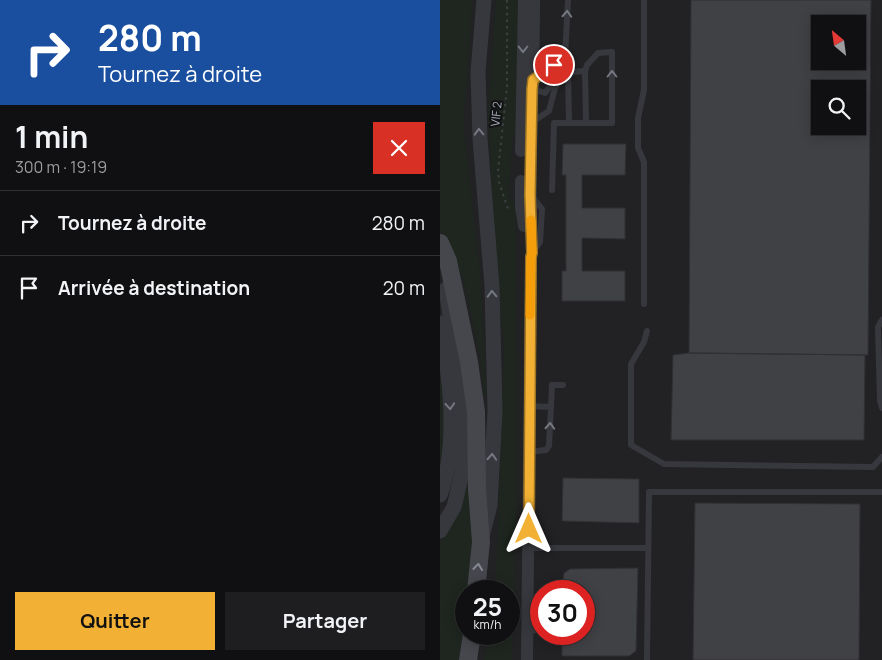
<!DOCTYPE html>
<html lang="fr">
<head>
<meta charset="utf-8">
<style>
  body { margin:0; font-family:Manrope,sans-serif; background:#1e1e20; color:#f1f3f6; height:100vh; display:flex; flex-direction:column; font-size:19px; white-space:nowrap }
  * { box-sizing:border-box; margin:0 }
  p { font-size:16px; color:#9c9d9f }
  .icon { flex:none; width:28px; height:28px; fill:none; stroke:currentColor; stroke-width:2; stroke-linecap:round; stroke-linejoin:round }
  .map { position:relative; flex:1; overflow:hidden }
  .panel { display:flex; flex-direction:column; background:#101012; width:440px }
  .panel>* { flex:none }
  .hud { background:#1a4fa0; color:#fff; overflow:hidden }
  .needle { width:32px; rotate:331deg }
  .buttons { position:absolute; left:371px; top:15px; display:grid; gap:10px }
  .buttons a { display:grid; place-items:center; width:55px; height:55px; border-radius:0px; background:#101012; box-shadow:0 2px 12px #0003,0 0 0 1px #303032; font-size:25px }
  .speed { position:absolute; left:15px; top:580px; display:flex; gap:10px; font-size:25px; font-weight:700; text-align:center }
  .speed>* { display:grid; place-content:center; width:65px; height:65px; border-radius:50%; background:#101012; box-shadow:0 2px 12px #0003,0 0 0 1px #303032; line-height:1 }
  .speed small { font-size:12px; font-weight:400 }
  .speed .limit { border:8px solid #d22; background:#fff; color:#111 }
  .pin { position:absolute; display:grid; place-items:center; width:42px; height:42px; color:#fff; margin:-21px; border:2px solid #fff; border-radius:50%; box-shadow:0 1px 5px #0007 }
  .me { position:absolute; width:55px; margin:-28px; rotate:0deg; stroke-linejoin:round; filter:drop-shadow(0 0 4px #0008) }
  .turn { display:flex; align-items:center; gap:18px; height:105px; padding:0 15px; font-size:22px }
  .turn .icon { width:65px; height:65px; stroke-width:2.5 }
  .turn b { display:block; font-size:35px; line-height:42px }
  .round { display:grid; place-items:center; flex:none; width:52px; height:52px; border-radius:0px; background:#1e1e20 }
  .head { display:flex; align-items:center; justify-content:space-between; height:85px; padding:0 15px }
  h1 { font-size:30px; font-weight:700; line-height:38px }
  .cta { display:flex; gap:10px; margin-top:auto; padding:10px 15px }
  .cta a { flex:1; height:58px; border-radius:0px; background:#f2b134; color:#111; font-size:20px; font-weight:700; line-height:58px; text-align:center }
  .cta a+a { background:#1e1e20; color:#f1f3f6 }
  ul { padding:0; list-style:none }
  li { display:flex; align-items:center; gap:15px; height:65px; padding:0 15px; border-top:1px solid #303032 }
  li div { flex:1 }
  li b { display:block; font-size:19px }
  li em { font-style:normal }
  main { display:flex; flex:1; min-height:0 }
  .map>svg:first-child { display:block }
  .built { fill:#222225; fill-rule:evenodd }
  .green { fill:#1e261f }
  .building { fill:#404145; stroke:#303034; fill-rule:evenodd }
  .lines { fill:none; stroke-linecap:round; stroke-linejoin:round }
  .path { stroke:#3d3f44; stroke-width:2; stroke-dasharray:2.5 4; stroke-linecap:butt }
  .service { stroke:#37383d; stroke-width:6 }
  .minor { stroke:#37383d; stroke-width:12 }
  .tertiary { stroke:#37383d; stroke-width:15 }
  .secondary { stroke:#45474d; stroke-width:18 }
  .oneway { stroke:#757881 }
  .oneway2 { stroke:#858993 }
  .route-casing { stroke:#9d7322; stroke-width:12 }
  .route { stroke:#f2b134; stroke-width:9 }
  .slow { stroke:#f59e0b; stroke-width:9 }
  .labels { text-anchor:middle; dominant-baseline:central; stroke-width:4; stroke-linejoin:round; paint-order:stroke }
  .street-label { font-size:12px; fill:#a8adb8; stroke:#111113 }
</style>
</head>
<body>
<main>
<section class="panel">
<div class="hud">
<div class="turn"><svg class="icon" aria-label="right" viewBox="0 0 24 24"><path d="M7 20v-9h11M14 6l5 5-5 5"/></svg><div><b>280 m</b>Tournez à droite</div></div>
</div>
<div class="head"><div><h1>1 min</h1><p>300 m · 19:19</p></div><a class="round" style="background:#d93025;color:#fff"><svg class="icon" aria-label="close" viewBox="0 0 24 24"><path d="M6 6l12 12M18 6L6 18"/></svg></a></div>
<ul>
<li><svg class="icon" aria-label="right" viewBox="0 0 24 24"><path d="M7 20v-9h11M14 6l5 5-5 5"/></svg><div><b>Tournez à droite</b></div><em>280 m</em></li>
<li><svg class="icon" aria-label="arrive" viewBox="0 0 24 24"><path d="M6 21V4h12l-3 4 3 4H6"/></svg><div><b>Arrivée à destination</b></div><em>20 m</em></li>
</ul>
<div class="cta"><a>Quitter</a><a>Partager</a></div>
</section>
<div class="map">
<svg width="442" height="660" viewBox="0 0 442 660">
  <rect width="100%" height="100%" fill="#161618"/>
  <path class="built" d="M0,0H442V660H0ZM380,24H418V61H380ZM380,89H418V126H380ZM26,591H69V634H26ZM101,591H144V634H101Z"/>
  <path class="green" d="M0,0H32L28,75L23,119L41,283L47,395L44,397L40,358L24,280L0,227Z
    M56,0H80L79,123L72,141L69,195L76,207L77,495L72,660H44L48,634H69V591H53L57,559L64,348L55,255L48,113Z
    M0,363L6,427L0,473Z
    M33,466L32,537L28,591H26V612L20,660H0V541L5,536Z"/>
  <path class="building" d="M251,0H431L428,355L249,353ZM380,24H418V61H380ZM380,89H418V126H380Z
    M123,144H186L185,175H142V208H185V239L142,238V271H185V301H122V271H126V175H122Z
    M249,353L425,355L424,440H231L233,355Z
    M123,478L199,479V523L122,521Z
    M255,503L420,504L419,660H253Z
    M198,568L196,651L189,656H122V634H144V591H122L124,573L130,569Z"/>
  <g class="lines">
    <path class="path" d="M67,0V87L58,171L59,182L69,212"/>
    <path class="service" d="M204,0V90L198,118V148L204,162V304
      M128,72L129,123
      M94,80L125,57L128,0
      M92,89L105,93C118,75 124,72 145,71
      M92,122L109,111L115,88L123,75
      M112,190L114,123H172V52L158,53L147,65L145,71L146,123
      M93,198L102,209L100,242L93,252
      M442,320L438,327L440,401L442,408
      M207,331L204,342L191,364V445L224,464L433,467L442,457
      M88,406L111,407L109,446L106,450L89,452
      M111,407L112,385H123
      M89,548H208
      M88,620L101,619
      M88,631L101,630
      M207,660L209,492H442"/>
    <path class="minor" d="M81,151L84,0
      M81,181V207L84,226
      M87,660L91,257L92,253C88,168 94,85 94,0"/>
    <path class="tertiary" d="M0,323C10,375 19,445 0,495
      M0,531L14,507L22,473L24,439L23,398L6,289
      M43,533L50,505L55,411L52,286L40,139L38,72L44,0"/>
    <path class="secondary" d="M0,243L8,261L29,362L36,412L37,489L41,542L36,591
      M28,660L32,634"/>
  </g>
  <defs><path id="oneway-chevron" d="M-2-3.5L2.5 0L-2 3.5" fill="none" stroke-width="1.6" stroke-linecap="round" stroke-linejoin="round" transform="scale(1.25)"/></defs>
  <g class="oneway">
    <use href="#oneway-chevron" transform="translate(127 14) rotate(-87)"/>
    <use href="#oneway-chevron" transform="translate(83 49) rotate(90)"/>
    <use href="#oneway-chevron" transform="translate(172 74) rotate(-90)"/>
    <use href="#oneway-chevron" transform="translate(39 132) rotate(-92)"/>
    <use href="#oneway-chevron" transform="translate(52 294) rotate(-92)"/>
    <use href="#oneway-chevron" transform="translate(10 406) rotate(86)"/>
    <use href="#oneway-chevron" transform="translate(110 426) rotate(-87)"/>
    <use href="#oneway-chevron" transform="translate(52 457) rotate(-87)"/>
  </g>
  <use class="oneway2" href="#oneway-chevron" transform="translate(38 567) rotate(-84)"/>
  <g class="lines">
    <g class="route-casing">
      <path id="route" d="M89,529L91,257L92,253L90,195L92,89L93,80L114,65"/>
    </g>
    <use href="#route" class="route"/>
    <path class="slow" d="M90,315L91,257L92,253L91,220"/>
  </g>
  <g class="labels">
    <g class="street-label">
      <text transform="translate(56 114) rotate(-84)">VIF 2</text>
    </g>
  </g>
</svg>
<div class="buttons">
<a><svg class="needle" viewBox="-14 -14 28 28"><path d="M0-13l5 13h-10z" fill="#e53935"/><path d="M0 13l5-13h-10z" fill="#9c9d9f"/></svg></a>
<a><svg class="icon" aria-label="search" viewBox="0 0 24 24"><circle cx="10" cy="10" r="6"/><path d="M15 15l6 6"/></svg></a>
</div>
<div class="speed"><div>25<small>km/h</small></div><div class="limit">30</div></div>
<div class="pin" style="left:114px;top:65px;background:#d93025"><svg class="icon" aria-label="arrive" viewBox="0 0 24 24"><path d="M6 21V4h12l-3 4 3 4H6"/></svg></div>
<svg class="me" style="left:89px;top:529px" viewBox="-20 -20 40 40"><path d="M0-17L14 15 0 8-14 15z" fill="#f2b134" stroke="#fff" stroke-width="4"/></svg>
</div>
</main>
</body>
</html>
